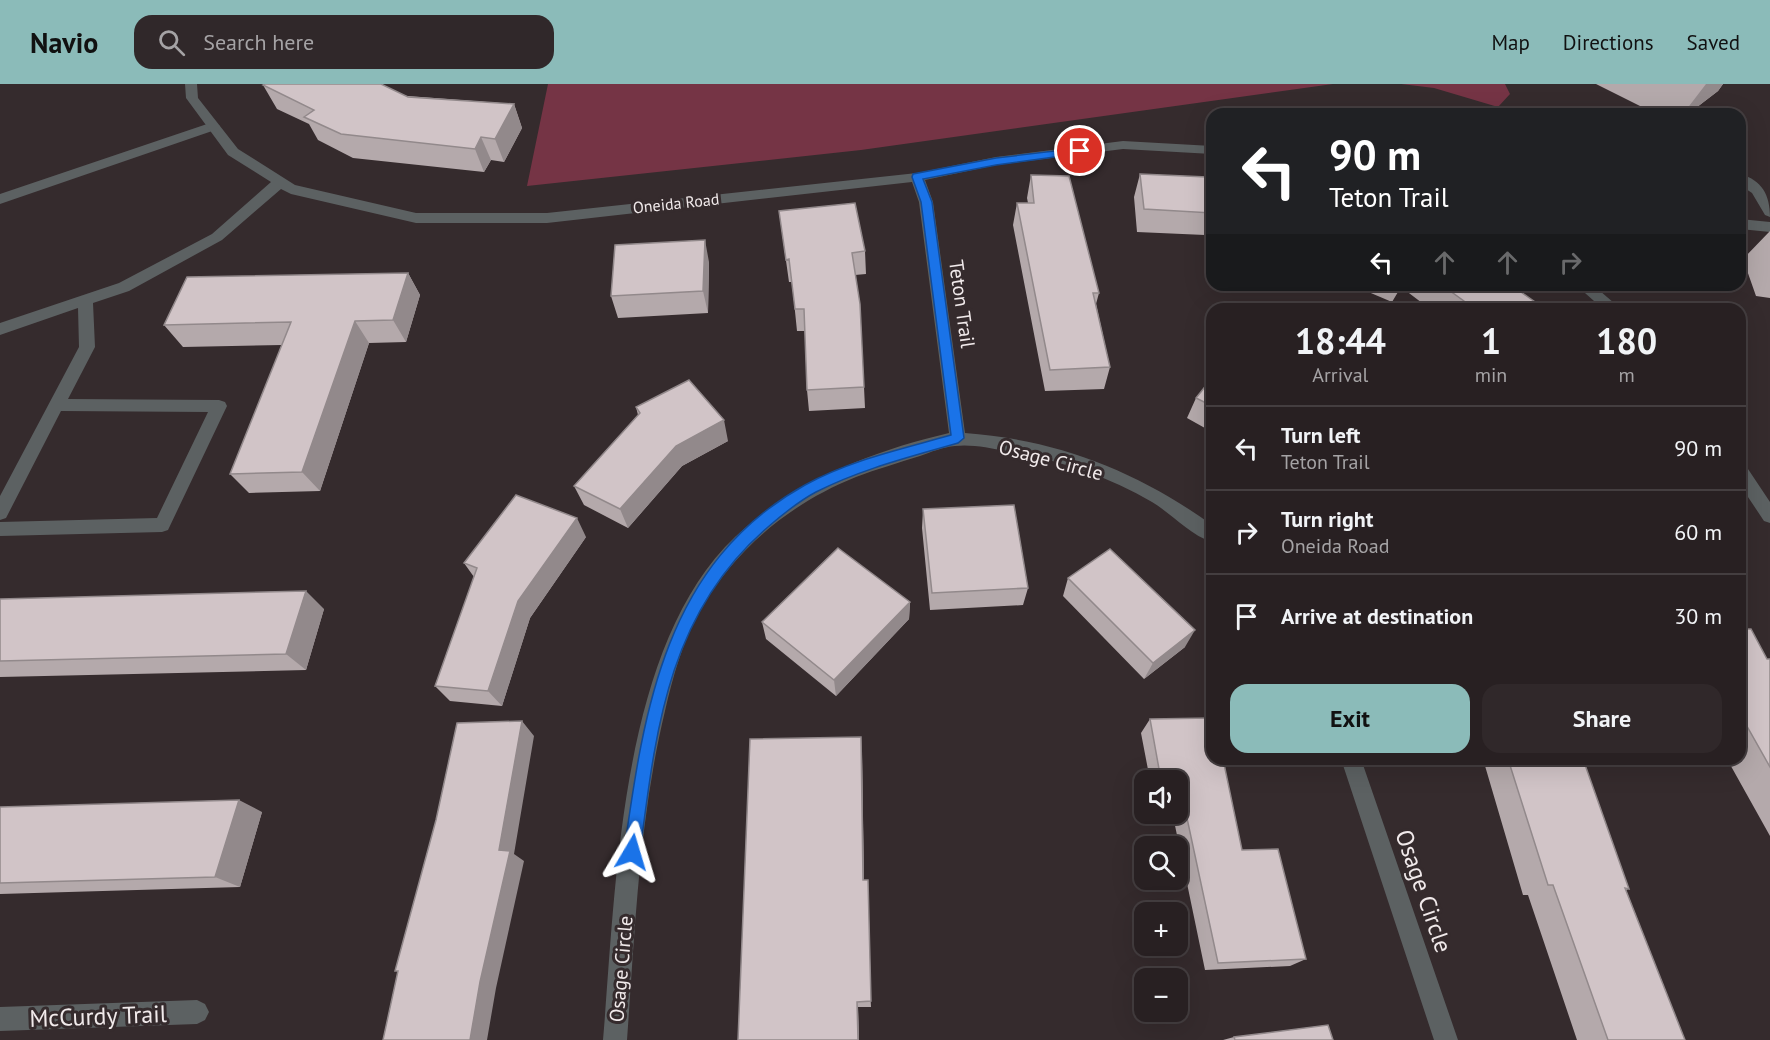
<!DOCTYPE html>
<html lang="en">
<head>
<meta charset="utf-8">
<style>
  body { margin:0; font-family:"PT Sans",sans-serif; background:#30282a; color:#f1f3f6; height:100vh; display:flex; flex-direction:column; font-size:22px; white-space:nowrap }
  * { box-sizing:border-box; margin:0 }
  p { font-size:20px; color:#a5a3a5 }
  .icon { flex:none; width:33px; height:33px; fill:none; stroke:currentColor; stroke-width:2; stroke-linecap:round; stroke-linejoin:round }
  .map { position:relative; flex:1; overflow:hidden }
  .side { position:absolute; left:1206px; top:219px; width:540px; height:462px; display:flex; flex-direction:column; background:#282022; border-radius:18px; box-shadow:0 6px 24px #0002,0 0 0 2px #443e40 }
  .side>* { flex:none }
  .top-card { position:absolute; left:1206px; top:24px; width:540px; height:183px; border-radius:18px; box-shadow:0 6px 24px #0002,0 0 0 2px #443e40; background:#202124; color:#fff; overflow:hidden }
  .tools { position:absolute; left:1134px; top:686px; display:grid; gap:12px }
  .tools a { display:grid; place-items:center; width:54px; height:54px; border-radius:12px; background:#282022; box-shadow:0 6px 24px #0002,0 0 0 2px #443e40; font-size:30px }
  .pin { position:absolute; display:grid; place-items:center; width:51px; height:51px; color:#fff; margin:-26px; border:3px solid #fff; border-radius:50%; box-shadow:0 2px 6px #0007 }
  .me { position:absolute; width:66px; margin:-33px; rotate:7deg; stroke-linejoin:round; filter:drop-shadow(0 0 4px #0008) }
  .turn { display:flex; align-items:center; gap:21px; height:126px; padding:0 24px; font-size:27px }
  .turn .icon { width:78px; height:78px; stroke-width:2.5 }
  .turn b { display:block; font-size:42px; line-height:51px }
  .lanes { display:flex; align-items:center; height:57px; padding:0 24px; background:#0003; justify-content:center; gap:30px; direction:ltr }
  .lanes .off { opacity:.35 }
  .eta { display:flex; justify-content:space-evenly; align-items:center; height:102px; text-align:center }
  .eta b { font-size:36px; font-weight:700; line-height:42px }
  .action { display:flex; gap:12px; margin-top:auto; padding:12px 24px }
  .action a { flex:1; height:69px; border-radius:18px; background:#8bbbb9; color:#111; font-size:24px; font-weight:700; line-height:69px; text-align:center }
  .action a+a { background:#30282a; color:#f1f3f6 }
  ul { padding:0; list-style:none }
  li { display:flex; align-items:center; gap:18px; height:84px; padding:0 24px; border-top:2px solid #443e40 }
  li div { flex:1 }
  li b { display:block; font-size:22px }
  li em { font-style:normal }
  header { display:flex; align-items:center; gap:36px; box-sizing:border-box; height:84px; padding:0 30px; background:#8bbbb9; color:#111 }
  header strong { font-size:28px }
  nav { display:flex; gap:33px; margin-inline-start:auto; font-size:21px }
  .search { width:420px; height:54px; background:#30282a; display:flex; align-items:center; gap:15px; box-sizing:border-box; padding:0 21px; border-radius:18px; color:#a5a3a5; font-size:22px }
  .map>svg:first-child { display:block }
  .green { fill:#753445 }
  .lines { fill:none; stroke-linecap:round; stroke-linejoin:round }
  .lane { fill:#5c6162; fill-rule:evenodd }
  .street { fill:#5c6162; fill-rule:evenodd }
  .wall { fill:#b4a9ab }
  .shaded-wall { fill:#92898b }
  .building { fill:#d1c4c7; stroke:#92898b; stroke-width:1.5 }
  .route { fill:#1a73e8; stroke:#114b97; stroke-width:1.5 }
  .labels { text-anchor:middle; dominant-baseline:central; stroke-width:6; stroke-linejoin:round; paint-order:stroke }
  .far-street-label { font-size:16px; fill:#f1eaeb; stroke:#352b2d }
  .street-label { font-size:20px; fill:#f1eaeb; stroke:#352b2d }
  .near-street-label { font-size:24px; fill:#f1eaeb; stroke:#352b2d }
</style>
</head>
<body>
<header>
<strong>Navio</strong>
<div class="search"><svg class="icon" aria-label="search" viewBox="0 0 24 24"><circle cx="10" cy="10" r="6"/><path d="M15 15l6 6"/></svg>Search here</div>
<nav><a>Map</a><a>Directions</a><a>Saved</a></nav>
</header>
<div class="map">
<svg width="1770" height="956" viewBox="0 0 1770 956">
  <rect width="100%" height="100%" fill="#352b2d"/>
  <path class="green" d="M548,0H1333L861,66L527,102Z
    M1401,0H1505L1510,10L1498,23L1434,4Z"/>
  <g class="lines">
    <path class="lane" d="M213,38L220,42L218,45L0,120V110Z
      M1740,90C1762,96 1770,111 1770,133L1765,131L1752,109L1740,101Z"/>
    <path class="street" d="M185,0H197L198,14L238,65L295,101L416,129H547L917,89L996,73L1123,57L1212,62V70L1123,65L996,81L925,96L933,118L965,349C1058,356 1137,387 1212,441V458C1190,451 1172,430 1152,418C1108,392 1056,375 1006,367C990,364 971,360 955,362C943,363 931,368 920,372C898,379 877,385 856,393C791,419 736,464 701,525C683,556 673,592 665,627C639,735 635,846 627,956H603C616,805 619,563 735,453C793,398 872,367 949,349L919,118L912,98L547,139H416L291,110L281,105L222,156L129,207L93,219L95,263L68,315L219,316L225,318L227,322L168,446L162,448L0,452V438L157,434L208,328L61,327L6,434L0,436V412L79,263L78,224L0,251V239L119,199L212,150L271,98L228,71L186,14Z
      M1740,135L1770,138V148L1740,145Z
      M1576,201H1593L1621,225H1603Z
      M1740,380L1746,382L1770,418V439L1764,437L1740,401Z
      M1341,675H1361L1458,956H1434Z
      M197,916L205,920L209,928L205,936L197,940L0,947V923Z"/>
  </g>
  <path class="wall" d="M1596,0H1723L1718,7L1688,30H1656Z
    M263,1L514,20L522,44L504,78L491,76L484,88L353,74L318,56L309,40L277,25Z
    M1140,90L1212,123V131L1205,151L1137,148L1134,113Z
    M1031,91L1099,209L1096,220L1110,283L1104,305L1045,307L1013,141L1017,119H1028L1027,114Z
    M779,127L865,167L866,190L855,191L864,303L865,324L809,327L807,306L805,247H797L792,198H789Z
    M1770,147V214L1756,212L1743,175Z
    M709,178L708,229L618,234L611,212Z
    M408,189L420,211L406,258L369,259L320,407L249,409L230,390L282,261L183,263L164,241Z
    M1352,201H1511L1545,225H1430L1401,203L1392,218Z
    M1212,294V348L1187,334L1196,314Z
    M636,323L728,357L682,382L628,444L584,421L574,402L638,331Z
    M923,425L1028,504L1023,521L930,526L922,444Z
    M586,453L530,534L502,622L450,617L435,602L474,493L464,479Z
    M1068,494L1185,563L1144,595L1063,512Z
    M0,515L324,525L306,586L0,593Z
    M910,518L909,535L836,612L766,555L762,538Z
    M1740,545L1767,575H1770V752L1727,675H1740Z
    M1150,635L1242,766L1306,875L1290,882L1205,886L1173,732L1156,733L1155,729H1178V696H1150L1141,649Z
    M862,667L864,796L871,923H858L859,956H738Z
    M1483,675H1583L1629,805L1626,806L1685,956H1577L1528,811H1523Z
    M0,723L262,728L240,803L0,810Z
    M1234,953L1333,956H1223Z"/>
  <path class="shaded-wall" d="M1706,0H1723L1718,7L1688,30H1683Z
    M514,20L522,44L504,78L495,55Z
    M481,53L491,76L484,88L475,65Z
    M705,156L709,178L708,229L703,207Z
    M408,189L420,211L406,258L393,236Z
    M355,237L369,259L320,407L302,388Z
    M724,336L728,357L682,382L628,444L620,425L676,362Z
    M577,434L586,453L530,534L502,622L488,607L518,517Z
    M306,507L324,525L306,586L286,570Z
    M910,518L909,535L836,612L834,596Z
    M1195,546L1185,563L1144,595L1153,579Z
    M522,637L534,652L514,770L524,777L496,904L487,956H470L499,766Z
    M861,653L862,667L864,806L863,796Z
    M239,716L262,728L240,803L215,793Z
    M857,918L858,923L859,956H858Z"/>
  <path class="building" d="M265,0H381L408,13L514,20L495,55L481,53L475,65L341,50L304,33L314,26L263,1Z
    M1140,90L1207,93L1212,129L1144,125Z
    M1031,91L1069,92L1099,209H1093L1110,283L1050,286L1017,119H1034Z
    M855,119L865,167L852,169L860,220L864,303L807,306L804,225H795L789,175L786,176L779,127Z
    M705,156L703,207L611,212L615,161Z
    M408,189L393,236L355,237L302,388L230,390L291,238L164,241L187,193Z
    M1442,201H1511L1545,225H1475Z
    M1212,294V322L1196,314Z
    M689,296L724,336L676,362L620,425L574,402L640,329L636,323Z
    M516,411L577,434L518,517L488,607L435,602L477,484L464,479Z
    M1014,421L1028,504L932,509L923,425Z
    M838,464L910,518L834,596L762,538Z
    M1110,465L1195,546L1153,579L1068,494Z
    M306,507L286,570L0,577V515Z
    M1740,545H1751L1767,575H1770V683L1744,637H1741L1740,636Z
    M1212,634V675H1223L1242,766L1278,765L1306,875L1218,879L1184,720L1178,721V696H1161L1150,635Z
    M522,637L499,766L510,767L480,898L470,956H383L398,887H395L436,736L457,639Z
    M861,653L863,796H868L871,917L857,918L858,956H738L750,655Z
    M1508,675H1583L1629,805L1625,804L1685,956H1608L1553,801H1548Z
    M239,716L215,793L0,799V723Z
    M1328,941L1333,956H1235L1234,953Z"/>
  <path class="route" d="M1080,64H1084V69L996,81L923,95L932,118L964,354L958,359C910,373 861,385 816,408C799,417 783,430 768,443C668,529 656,645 640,768L638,774L632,777L627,774L624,768C644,625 665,479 805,401C850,376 902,365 951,351L921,118L912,93L913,90L996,74Z"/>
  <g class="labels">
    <g class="far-street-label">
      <text transform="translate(676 119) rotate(-6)">Oneida Road</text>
    </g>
    <g class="street-label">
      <text transform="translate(962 220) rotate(82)">Teton Trail</text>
      <text transform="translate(1051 376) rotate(15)">Osage Circle</text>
      <text transform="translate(621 885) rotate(-85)">Osage Circle</text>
    </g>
    <g class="near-street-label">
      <text transform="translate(1424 807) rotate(71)">Osage Circle</text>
      <text transform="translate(98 932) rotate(-2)">McCurdy Trail</text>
    </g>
  </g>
</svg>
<div class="tools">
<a><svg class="icon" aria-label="sound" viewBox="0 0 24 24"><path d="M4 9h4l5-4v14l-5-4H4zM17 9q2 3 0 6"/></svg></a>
<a><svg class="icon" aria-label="search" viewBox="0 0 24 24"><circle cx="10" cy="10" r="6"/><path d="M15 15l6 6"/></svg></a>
<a>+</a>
<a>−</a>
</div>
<div class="pin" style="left:1080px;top:67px;background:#d93025"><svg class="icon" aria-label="arrive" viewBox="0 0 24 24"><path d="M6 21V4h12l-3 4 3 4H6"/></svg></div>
<svg class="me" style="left:632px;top:768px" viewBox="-20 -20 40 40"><path d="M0-17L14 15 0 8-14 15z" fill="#1a73e8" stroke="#fff" stroke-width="4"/></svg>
<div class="top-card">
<div class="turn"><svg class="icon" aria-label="left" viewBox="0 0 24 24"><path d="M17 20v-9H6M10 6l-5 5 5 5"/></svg><div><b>90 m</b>Teton Trail</div></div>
<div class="lanes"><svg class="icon" aria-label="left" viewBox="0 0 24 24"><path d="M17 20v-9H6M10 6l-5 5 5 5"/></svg><svg class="icon off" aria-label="ahead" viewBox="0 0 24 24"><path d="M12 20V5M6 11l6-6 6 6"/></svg><svg class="icon off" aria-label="ahead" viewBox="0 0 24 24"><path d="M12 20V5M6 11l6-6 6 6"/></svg><svg class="icon off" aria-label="right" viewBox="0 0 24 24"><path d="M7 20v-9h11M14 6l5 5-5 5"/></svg></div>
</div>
<section class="side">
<div class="eta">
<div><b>18:44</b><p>Arrival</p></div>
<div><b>1</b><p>min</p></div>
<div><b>180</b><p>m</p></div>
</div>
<ul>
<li><svg class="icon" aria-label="left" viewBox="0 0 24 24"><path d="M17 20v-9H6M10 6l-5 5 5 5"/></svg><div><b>Turn left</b><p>Teton Trail</p></div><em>90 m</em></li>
<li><svg class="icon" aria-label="right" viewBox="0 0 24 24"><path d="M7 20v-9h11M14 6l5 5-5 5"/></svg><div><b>Turn right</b><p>Oneida Road</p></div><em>60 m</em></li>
<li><svg class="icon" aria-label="arrive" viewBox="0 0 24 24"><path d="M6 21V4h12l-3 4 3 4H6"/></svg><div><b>Arrive at destination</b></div><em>30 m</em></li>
</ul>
<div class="action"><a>Exit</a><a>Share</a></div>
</section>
</div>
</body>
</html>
